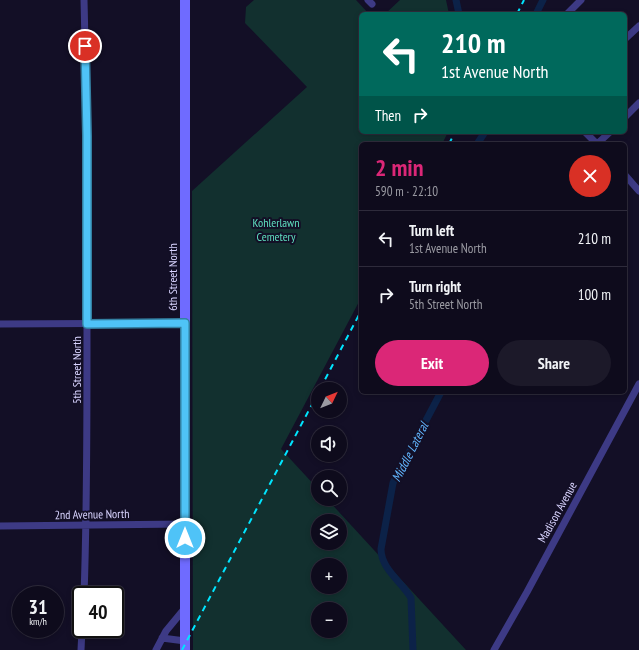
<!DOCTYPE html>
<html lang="en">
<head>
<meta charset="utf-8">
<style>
  body { margin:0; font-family:"PT Sans Narrow",sans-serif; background:#1c1929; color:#f1f3f6; height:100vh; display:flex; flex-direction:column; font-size:15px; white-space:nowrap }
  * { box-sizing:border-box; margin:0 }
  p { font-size:13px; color:#9b9ba3 }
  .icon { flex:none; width:22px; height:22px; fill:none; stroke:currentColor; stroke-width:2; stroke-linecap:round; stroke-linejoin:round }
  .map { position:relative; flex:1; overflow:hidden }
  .drawer { position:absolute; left:359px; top:142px; width:268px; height:252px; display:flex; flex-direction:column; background:#0e0b1c; border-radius:6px; box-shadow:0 2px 6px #0003,0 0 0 1px #2e2b3b }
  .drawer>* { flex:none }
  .top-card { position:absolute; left:359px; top:12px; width:268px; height:122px; border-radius:6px; box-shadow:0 2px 6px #0003,0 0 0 1px #2e2b3b; background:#00695c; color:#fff; overflow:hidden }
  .needle { width:26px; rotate:47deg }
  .tools { position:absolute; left:311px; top:382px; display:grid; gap:8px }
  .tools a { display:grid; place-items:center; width:36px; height:36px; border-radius:50%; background:#0e0b1c; box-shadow:0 2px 6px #0003,0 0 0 1px #2e2b3b; font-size:20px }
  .speed { position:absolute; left:12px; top:586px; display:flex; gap:8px; font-size:20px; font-weight:700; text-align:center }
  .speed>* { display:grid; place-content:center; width:52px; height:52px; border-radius:50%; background:#0e0b1c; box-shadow:0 2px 6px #0003,0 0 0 1px #2e2b3b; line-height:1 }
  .speed small { font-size:10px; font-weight:400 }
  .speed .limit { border:2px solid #111; border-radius:6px; background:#fff; color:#111 }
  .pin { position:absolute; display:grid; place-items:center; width:34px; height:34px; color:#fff; margin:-17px; border:2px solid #fff; border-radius:50%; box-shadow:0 1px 4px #0007 }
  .me { position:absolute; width:44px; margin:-22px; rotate:0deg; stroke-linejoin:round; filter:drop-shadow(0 0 3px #0008) }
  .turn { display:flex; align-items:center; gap:14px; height:84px; padding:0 16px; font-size:18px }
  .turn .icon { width:52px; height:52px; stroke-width:2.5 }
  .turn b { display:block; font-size:28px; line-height:34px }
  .then { display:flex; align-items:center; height:38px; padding:0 16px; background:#0003; gap:8px; font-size:15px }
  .round { display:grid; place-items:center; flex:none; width:42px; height:42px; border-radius:21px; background:#1c1929 }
  .overview { display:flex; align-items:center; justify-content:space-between; height:68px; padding:0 16px }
  h1 { font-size:24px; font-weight:700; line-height:30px; color:#db2777 }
  .action { display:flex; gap:8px; margin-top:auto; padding:8px 16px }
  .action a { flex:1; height:46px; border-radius:24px; background:#db2777; color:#fff; font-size:16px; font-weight:700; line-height:46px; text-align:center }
  .action a+a { background:#1c1929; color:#f1f3f6 }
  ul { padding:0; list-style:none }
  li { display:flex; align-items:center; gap:12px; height:56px; padding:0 16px; border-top:1px solid #2e2b3b }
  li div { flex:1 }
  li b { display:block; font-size:15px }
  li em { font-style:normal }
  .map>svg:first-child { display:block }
  .green { fill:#12302f; fill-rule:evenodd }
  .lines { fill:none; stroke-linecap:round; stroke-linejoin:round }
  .canal { stroke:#0c2248; stroke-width:7 }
  .street { stroke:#3d3a85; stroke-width:7 }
  .secondary { stroke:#6f6bff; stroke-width:10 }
  .rail { stroke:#00e5ff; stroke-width:2; stroke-dasharray:6 5; stroke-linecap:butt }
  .route-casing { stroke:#337fa1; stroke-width:10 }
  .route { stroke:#4fc3f7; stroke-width:7 }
  .labels { text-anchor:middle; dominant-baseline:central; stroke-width:4; stroke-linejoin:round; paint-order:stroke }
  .park-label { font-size:12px; fill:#5fe0c0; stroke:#130f26 }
  .street-label { font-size:12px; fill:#d9d4ff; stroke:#130f26 }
  .water-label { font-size:13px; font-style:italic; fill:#62b6ff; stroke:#130f26 }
</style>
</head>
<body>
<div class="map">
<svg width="639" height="650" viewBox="0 0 639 650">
  <rect width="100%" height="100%" fill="#130f26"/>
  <path class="green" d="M254,0H356L369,14H361V132H448L442,144H361V298L281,449L318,489V499H327L466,650H193L192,191L307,87L245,23L246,7ZM318,521H340V543H318ZM318,565H340V587H318ZM318,609H340V631H318Z
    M400,0H446L449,14H385Z"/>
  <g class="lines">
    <path class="canal" d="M456,0L459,14
      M536,14L543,0
      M477,144L485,132
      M413,650L411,598C402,582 381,569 381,549L393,483L441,392"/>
    <path class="street" d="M368,0L372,4
      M567,14L581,0
      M625,39L639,26
      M625,117L639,103
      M585,132L597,144
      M597,144L610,132
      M625,175L639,191
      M0,324L185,323
      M0,526L185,524
      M84,595C87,513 87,432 87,350C87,234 87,117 84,0
      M162,638L185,641
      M81,650L82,629
      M156,650L166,631L185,608
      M494,650L527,592L639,384"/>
    <path class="secondary" d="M185,650V0"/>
    <path class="rail" d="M517,14L524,0
      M449,144L455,132
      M320,389L361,311
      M182,650L318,393"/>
  </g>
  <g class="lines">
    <g class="route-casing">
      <path id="route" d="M85,46L87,136V324L185,323V538"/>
    </g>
    <use href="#route" class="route"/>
  </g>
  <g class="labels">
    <g class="park-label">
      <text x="276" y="222">Kohlerlawn<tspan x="276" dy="14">Cemetery</tspan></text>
    </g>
    <g class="street-label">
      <text transform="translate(172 277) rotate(-90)">6th Street North</text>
      <text transform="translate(76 370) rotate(-90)">5th Street North</text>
      <text transform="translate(557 512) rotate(-61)">Madison Avenue</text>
      <text transform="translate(92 514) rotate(-1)">2nd Avenue North</text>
    </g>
    <g class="water-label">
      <text transform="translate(410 452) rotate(-63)">Middle Lateral</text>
    </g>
  </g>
</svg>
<div class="tools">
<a><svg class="needle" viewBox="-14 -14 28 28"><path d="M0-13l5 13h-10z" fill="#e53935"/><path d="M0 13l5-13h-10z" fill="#9b9ba3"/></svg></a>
<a><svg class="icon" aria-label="sound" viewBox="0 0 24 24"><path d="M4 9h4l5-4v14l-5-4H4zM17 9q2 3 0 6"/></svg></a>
<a><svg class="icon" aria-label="search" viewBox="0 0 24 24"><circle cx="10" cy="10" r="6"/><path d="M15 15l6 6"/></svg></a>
<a><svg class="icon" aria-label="layers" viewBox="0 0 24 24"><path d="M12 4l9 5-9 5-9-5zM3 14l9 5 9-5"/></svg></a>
<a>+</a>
<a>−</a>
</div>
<div class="speed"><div>31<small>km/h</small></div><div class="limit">40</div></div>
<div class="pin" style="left:85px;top:46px;background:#d93025"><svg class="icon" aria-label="arrive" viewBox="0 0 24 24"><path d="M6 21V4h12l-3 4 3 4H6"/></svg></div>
<svg class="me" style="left:185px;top:538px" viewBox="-20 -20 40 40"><circle r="17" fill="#4fc3f7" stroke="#fff" stroke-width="3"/><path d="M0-11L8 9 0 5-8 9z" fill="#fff"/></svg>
<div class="top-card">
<div class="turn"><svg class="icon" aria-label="left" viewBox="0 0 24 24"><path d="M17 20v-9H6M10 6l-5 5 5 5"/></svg><div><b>210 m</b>1st Avenue North</div></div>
<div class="then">Then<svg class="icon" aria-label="right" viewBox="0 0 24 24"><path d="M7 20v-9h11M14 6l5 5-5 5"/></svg></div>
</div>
<section class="drawer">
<div class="overview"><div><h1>2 min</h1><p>590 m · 22:10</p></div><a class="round" style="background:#d93025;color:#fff"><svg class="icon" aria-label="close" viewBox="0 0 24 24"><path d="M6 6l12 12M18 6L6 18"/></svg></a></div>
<ul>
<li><svg class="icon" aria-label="left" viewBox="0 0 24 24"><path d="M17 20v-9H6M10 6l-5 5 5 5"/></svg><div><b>Turn left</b><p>1st Avenue North</p></div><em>210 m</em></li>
<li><svg class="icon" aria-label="right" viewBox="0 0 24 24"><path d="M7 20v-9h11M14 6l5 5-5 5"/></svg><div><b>Turn right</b><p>5th Street North</p></div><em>100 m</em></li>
</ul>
<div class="action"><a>Exit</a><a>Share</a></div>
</section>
</div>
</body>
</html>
